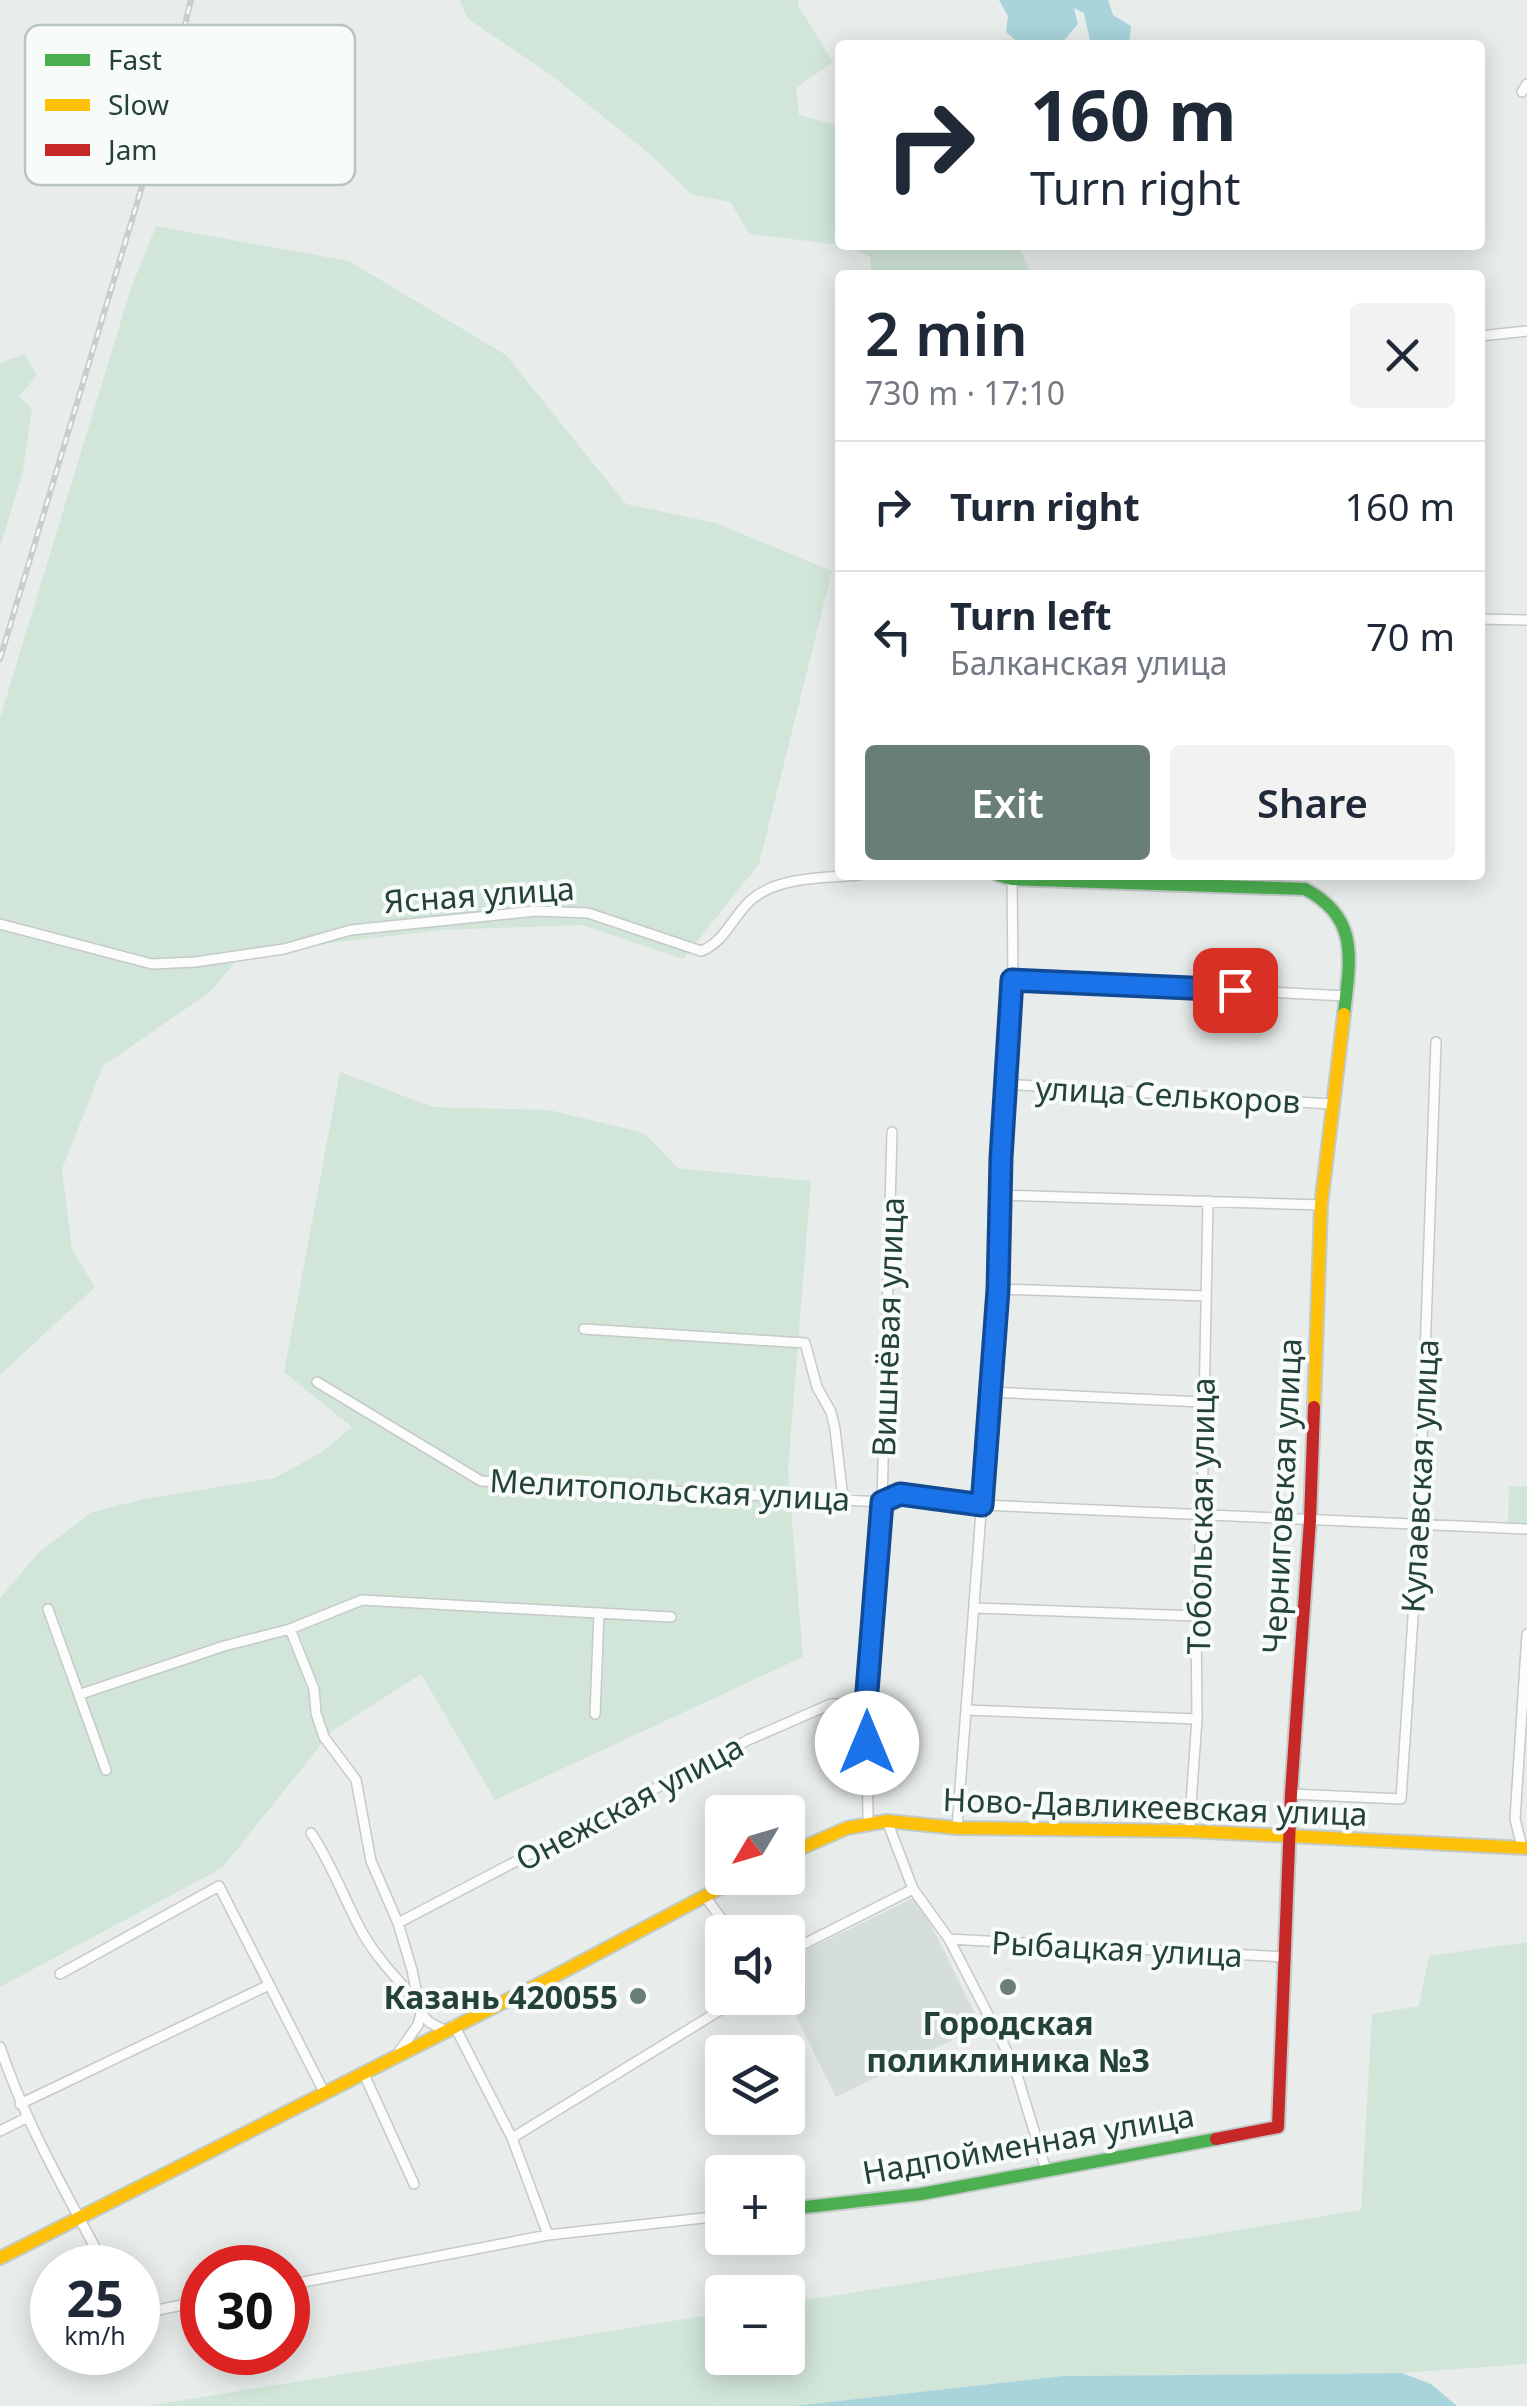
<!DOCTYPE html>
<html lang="en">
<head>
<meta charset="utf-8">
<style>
  body { margin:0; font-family:"Noto Sans",sans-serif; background:#f2f2f3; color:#1f2937; height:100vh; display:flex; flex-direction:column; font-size:38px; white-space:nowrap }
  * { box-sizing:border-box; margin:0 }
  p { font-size:32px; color:#747a83 }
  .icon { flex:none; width:55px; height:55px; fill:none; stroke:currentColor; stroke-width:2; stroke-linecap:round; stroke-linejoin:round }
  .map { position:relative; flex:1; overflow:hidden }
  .side { position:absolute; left:835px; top:270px; width:650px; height:610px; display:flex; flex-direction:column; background:#fff; border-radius:10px; box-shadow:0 5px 25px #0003 }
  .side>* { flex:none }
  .banner { position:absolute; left:835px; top:40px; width:650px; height:210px; border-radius:10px; box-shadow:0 5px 25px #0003; background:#fff; color:#1f2937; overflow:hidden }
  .needle { width:65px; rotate:232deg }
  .tools { position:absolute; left:705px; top:1795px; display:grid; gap:20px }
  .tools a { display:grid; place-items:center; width:100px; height:100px; border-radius:10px; background:#fff; box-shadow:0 5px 25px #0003; font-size:50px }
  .speed { position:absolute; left:30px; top:2245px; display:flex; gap:20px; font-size:50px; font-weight:700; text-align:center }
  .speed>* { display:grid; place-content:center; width:130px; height:130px; border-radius:50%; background:#fff; box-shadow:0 5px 25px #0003; line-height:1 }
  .speed small { font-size:25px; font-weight:400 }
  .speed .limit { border:15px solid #d22; background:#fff; color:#111 }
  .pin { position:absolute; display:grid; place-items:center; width:85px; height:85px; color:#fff; margin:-42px; border-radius:20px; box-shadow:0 5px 15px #0006 }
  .me { position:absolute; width:110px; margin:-55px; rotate:0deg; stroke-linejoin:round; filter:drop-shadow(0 0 8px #0008) }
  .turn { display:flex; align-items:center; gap:35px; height:210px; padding:0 30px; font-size:45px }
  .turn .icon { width:130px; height:130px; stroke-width:2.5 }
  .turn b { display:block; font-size:70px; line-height:85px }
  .round { display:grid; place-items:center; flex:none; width:105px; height:105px; border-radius:10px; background:#f2f2f3 }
  .overview { display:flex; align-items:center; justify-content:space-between; height:170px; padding:0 30px }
  h1 { font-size:60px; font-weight:600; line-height:75px }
  .button { display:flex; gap:20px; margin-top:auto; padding:20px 30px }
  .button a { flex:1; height:115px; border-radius:10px; background:#697e78; color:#fff; font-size:40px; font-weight:600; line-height:115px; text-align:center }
  .button a+a { background:#f2f2f3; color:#1f2937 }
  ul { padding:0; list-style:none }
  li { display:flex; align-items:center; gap:30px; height:130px; padding:0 30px; border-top:2px solid #e0e1e3 }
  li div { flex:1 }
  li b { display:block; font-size:38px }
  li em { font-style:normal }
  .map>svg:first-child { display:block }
  .built { fill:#d6dedb }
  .green { fill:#d1e6d8 }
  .water { fill:#a9d4db }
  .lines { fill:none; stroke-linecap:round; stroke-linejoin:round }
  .street-casing { stroke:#c5cac8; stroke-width:12 }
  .fast-casing { stroke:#c3cbc8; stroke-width:16 }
  .slow-casing { stroke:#c3cbc8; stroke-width:16 }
  .jam-casing { stroke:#c3cbc8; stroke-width:16 }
  .street { stroke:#fcfcfc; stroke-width:9 }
  .fast { stroke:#4caf50; stroke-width:12 }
  .slow { stroke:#ffc107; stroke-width:12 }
  .jam { stroke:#c62828; stroke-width:12 }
  .rail-casing { stroke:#c9cdcc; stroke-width:6 }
  .rail { stroke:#f7fbf9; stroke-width:2.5; stroke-dasharray:8; stroke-linecap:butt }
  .route-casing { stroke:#114b97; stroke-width:25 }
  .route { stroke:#1a73e8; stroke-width:18 }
  .poi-dot { fill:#697e78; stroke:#f7fbf9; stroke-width:4 }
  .labels { text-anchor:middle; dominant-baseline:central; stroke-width:8; stroke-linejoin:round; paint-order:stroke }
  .street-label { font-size:32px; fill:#24423a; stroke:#f7fbf9 }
  .poi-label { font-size:32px; font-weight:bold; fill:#24423a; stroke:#f7fbf9; text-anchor:end }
  .key { fill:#f7fbf9; stroke:#b8c4c0; stroke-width:2.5 }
  .key-label { font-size:28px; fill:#24423a }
</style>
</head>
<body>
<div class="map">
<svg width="1527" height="2406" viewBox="0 0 1527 2406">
  <rect width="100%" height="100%" fill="#e8edeb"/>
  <path class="built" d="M917,1896L981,2026L836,2097L787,1998L788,1959Z"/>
  <path class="green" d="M460,0H799L798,5L833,62L796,88L799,115L840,126V245H1018L1032,275H871L870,257L849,246L750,234L730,202L692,195L651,155L551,75L467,18Z
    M156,226L349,261L506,355L626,504L716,523L832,571L759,864L683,959L582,925L443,930L243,953L210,992L103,1066L62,1169L72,1249L95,1287L0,1375V718L131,288Z
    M25,354L37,375L19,397L32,408L23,471L0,547V363Z
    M340,1072L433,1107L549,1110L644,1133L678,1168L811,1181L788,1470L803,1657L495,1800L421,1674L332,1731L222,1868L0,1987V1598L38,1553L92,1512L144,1499L275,1478L322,1452L352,1427L284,1372Z
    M1509,1486H1527V1524L1508,1523Z
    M1527,1942V2364L1402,2373L1063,2376L794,2406H146L722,2313V2358H788V2303L1361,2210L1372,2014L1419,2006L1429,1956Z"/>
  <path class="water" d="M999,0H1108L1113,15L1131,26L1129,45H1091L1084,13L1074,8L1078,24L1060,45H1021L1006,32L1008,16Z
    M1402,2373L1431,2384L1457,2406H794L1063,2376Z"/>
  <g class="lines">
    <g class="street-casing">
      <path id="street" d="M1522,92L1527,84
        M1480,336L1527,331
        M1480,619L1527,620
        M0,924L152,964L195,962L284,949L351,930L536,911L588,913L701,951C724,943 733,916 751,900C778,876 826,878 860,875
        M1013,979L1346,996
        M1004,1084L1331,1104
        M999,1195L1321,1205
        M998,1289L1206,1296
        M584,1329L805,1343L817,1387L831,1412L835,1429L842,1490L846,1500
        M317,1382L481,1481L882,1502L900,1494L982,1505L1527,1529
        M991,1392L1202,1402
        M974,1608L1196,1616
        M48,1609L106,1770
        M290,1629L314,1689L316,1713L324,1737L356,1780L371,1861L398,1923L412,1970L421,2013L418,2025L400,2050
        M81,1694L224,1646L290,1629L362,1600L671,1617
        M966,1710L1197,1719
        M595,1714L599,1613
        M1291,1794L1401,1799L1419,1526L1436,1042
        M887,1821L913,1889L949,1939L1014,2065L1046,2170
        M868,1822L867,1704L882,1502L892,1132
        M957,1828L998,1289L1004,1084L1013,979L1012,877
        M1189,1831L1197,1719L1196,1616L1202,1514L1208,1201
        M311,1833C332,1864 344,1899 362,1932C376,1957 396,1978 416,2000
        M1522,1847L1515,1819L1527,1634
        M704,1895L731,1932
        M398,1923L748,1740L831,1704H867
        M949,1939L1285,1957
        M788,1952L913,1889
        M60,1974L219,1886L324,2092
        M421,2013L429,2022L444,2030
        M454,2025L512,2138L548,2235
        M0,2047C27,2127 67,2194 106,2268
        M363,2072L414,2184
        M20,2104L269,1985
        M0,2131L26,2118
        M512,2138L740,1998
        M288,2285L548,2235L722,2216
        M138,2314L202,2301"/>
    </g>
    <g class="fast-casing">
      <path id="fast" d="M998,875L1012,879L1305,889C1360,918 1350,959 1344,1014
        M788,2209L921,2194L1216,2139"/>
    </g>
    <g class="slow-casing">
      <path id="slow" d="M1314,1407L1321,1205L1344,1014
        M788,1854L847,1828L887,1821L957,1828L1189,1831L1527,1848
        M0,2258L551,1978L739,1878"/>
    </g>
    <g class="jam-casing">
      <path id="jam" d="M1216,2139L1278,2127L1291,1794L1310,1520L1314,1407"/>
    </g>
    <use href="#street" class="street"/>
    <use href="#fast" class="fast"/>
    <use href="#slow" class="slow"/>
    <use href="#jam" class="jam"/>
    <g class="rail-casing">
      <path id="rail" d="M0,659L159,130L191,0"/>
    </g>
    <use href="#rail" class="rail"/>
  </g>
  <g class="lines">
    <g class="route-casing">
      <path id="route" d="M867,1743L866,1704L882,1502L900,1494L982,1505L998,1290L1001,1158L1012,980L1235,990"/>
    </g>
    <use href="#route" class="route"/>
  </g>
  <g class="poi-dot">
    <circle cx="1008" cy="1987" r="10"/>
    <circle cx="638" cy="1996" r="10"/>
  </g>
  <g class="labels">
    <g class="street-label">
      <text transform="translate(479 894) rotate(-4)">Ясная улица</text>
      <text transform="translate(1168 1094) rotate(3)">улица Селькоров</text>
      <text transform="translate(887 1327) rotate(-88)">Вишнёвая улица</text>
      <text transform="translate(1419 1476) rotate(-87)">Кулаевская улица</text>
      <text transform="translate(670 1489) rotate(3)">Мелитопольская улица</text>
      <text transform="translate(1281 1496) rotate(-87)">Черниговская улица</text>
      <text transform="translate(1200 1516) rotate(-89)">Тобольская улица</text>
      <text transform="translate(629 1802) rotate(-28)">Онежская улица</text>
      <text transform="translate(1155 1806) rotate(2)">Ново-Давликеевская улица</text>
      <text transform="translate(1117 1948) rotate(3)">Рыбацкая улица</text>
      <text transform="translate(1028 2143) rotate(-10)">Надпойменная улица</text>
    </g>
    <g class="poi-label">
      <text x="618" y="1996">Казань 420055</text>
      <text x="1008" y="2022" text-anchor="middle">Городская<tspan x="1008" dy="37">поликлиника №3</tspan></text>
    </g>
  </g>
  <rect x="25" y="25" width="330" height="160" rx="15" class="key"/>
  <rect x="45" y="54" width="45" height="12" fill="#4caf50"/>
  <rect x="45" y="99" width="45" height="12" fill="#ffc107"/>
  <rect x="45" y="144" width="45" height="12" fill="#c62828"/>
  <g class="key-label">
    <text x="108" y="70">Fast</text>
    <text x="108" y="115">Slow</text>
    <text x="108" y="160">Jam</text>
  </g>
</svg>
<div class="tools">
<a><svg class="needle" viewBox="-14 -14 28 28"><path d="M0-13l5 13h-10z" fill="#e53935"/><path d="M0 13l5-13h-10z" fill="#747a83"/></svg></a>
<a><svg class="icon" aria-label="sound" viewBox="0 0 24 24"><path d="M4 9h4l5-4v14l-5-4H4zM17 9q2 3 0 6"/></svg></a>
<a><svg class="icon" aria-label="layers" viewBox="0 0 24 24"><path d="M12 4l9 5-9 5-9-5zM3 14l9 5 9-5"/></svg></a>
<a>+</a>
<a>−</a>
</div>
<div class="speed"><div>25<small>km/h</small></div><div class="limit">30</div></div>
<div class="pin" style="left:1235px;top:990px;background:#d93025"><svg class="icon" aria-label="arrive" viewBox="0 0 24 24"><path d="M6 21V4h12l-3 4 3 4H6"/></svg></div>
<svg class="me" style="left:867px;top:1743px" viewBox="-20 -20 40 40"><circle r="19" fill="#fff"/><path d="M0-13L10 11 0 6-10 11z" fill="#1a73e8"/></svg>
<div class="banner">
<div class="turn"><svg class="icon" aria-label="right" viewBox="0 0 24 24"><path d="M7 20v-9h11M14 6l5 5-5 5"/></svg><div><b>160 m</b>Turn right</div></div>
</div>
<section class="side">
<div class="overview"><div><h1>2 min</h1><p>730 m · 17:10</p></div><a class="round"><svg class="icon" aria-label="close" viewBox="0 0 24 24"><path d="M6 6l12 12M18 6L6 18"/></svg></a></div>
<ul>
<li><svg class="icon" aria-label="right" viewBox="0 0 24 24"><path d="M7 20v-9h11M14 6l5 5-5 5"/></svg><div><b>Turn right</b></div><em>160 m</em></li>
<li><svg class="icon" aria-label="left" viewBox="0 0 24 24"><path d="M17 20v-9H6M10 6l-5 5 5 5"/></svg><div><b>Turn left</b><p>Балканская улица</p></div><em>70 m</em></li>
</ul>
<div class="button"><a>Exit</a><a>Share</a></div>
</section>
</div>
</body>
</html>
